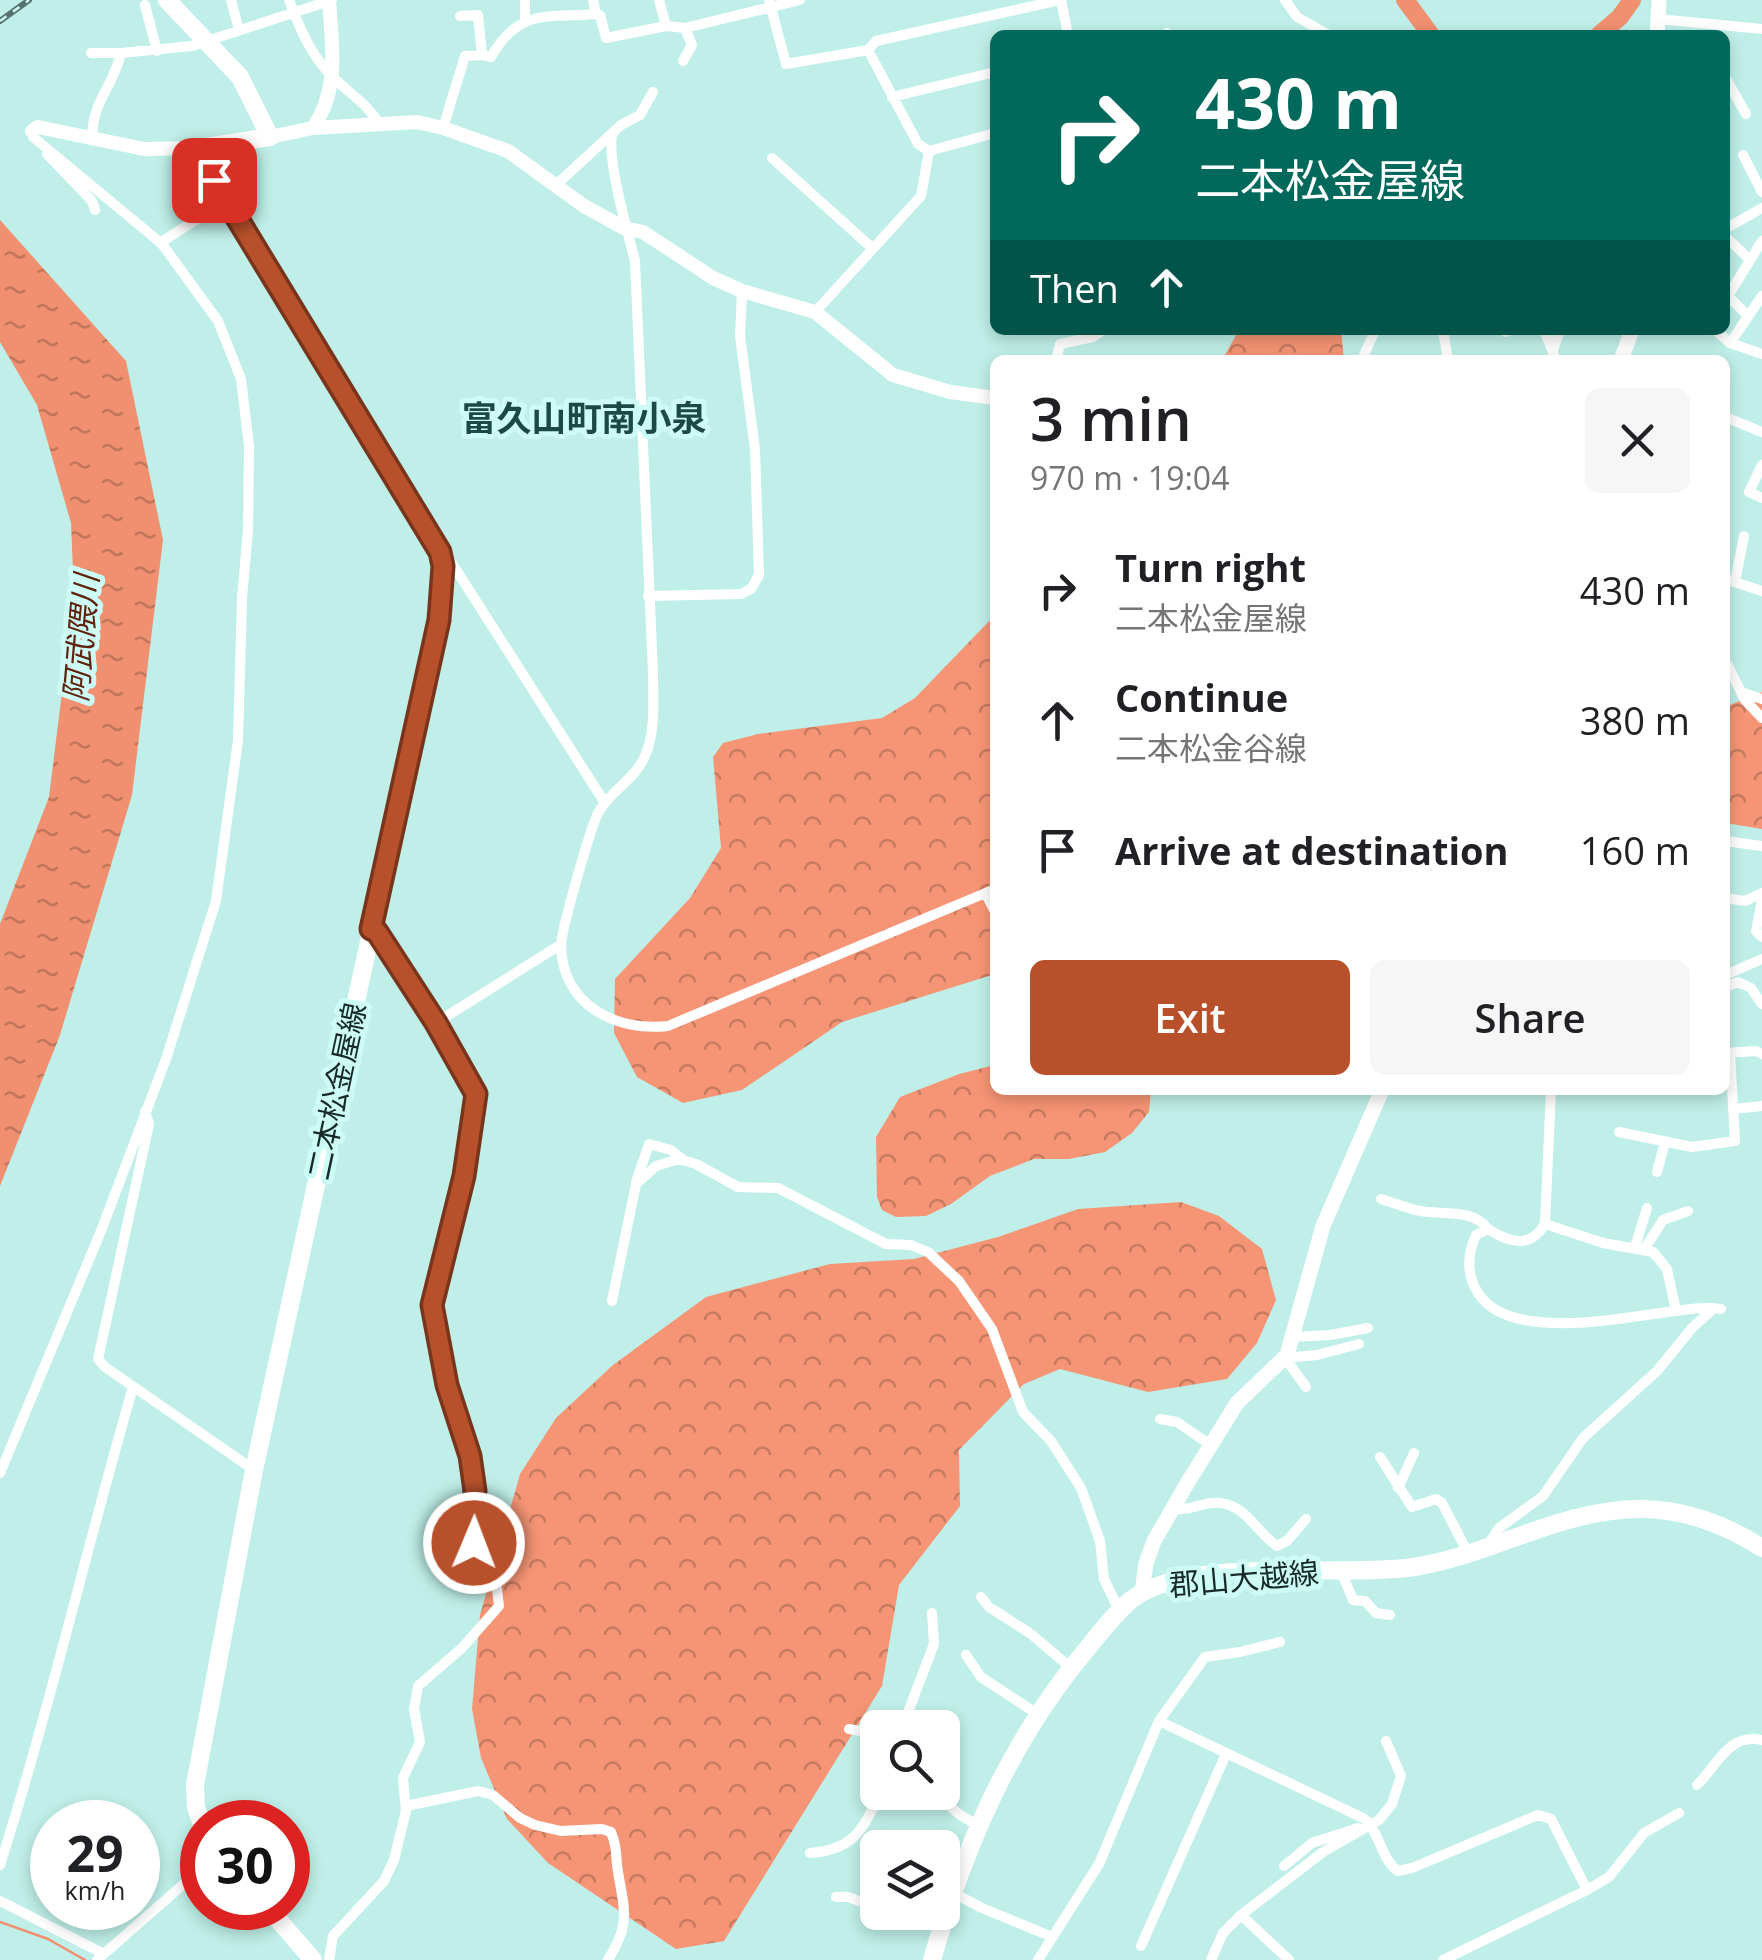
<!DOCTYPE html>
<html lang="en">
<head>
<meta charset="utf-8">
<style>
  body { margin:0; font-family:"Open Sans","Noto Sans JP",sans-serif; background:#f6f6f6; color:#202124; height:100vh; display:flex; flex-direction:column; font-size:38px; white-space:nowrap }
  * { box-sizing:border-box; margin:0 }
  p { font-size:32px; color:#757577 }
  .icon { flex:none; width:55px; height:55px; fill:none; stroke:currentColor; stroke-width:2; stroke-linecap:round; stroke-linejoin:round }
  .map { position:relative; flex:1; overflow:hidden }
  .side { position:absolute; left:990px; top:355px; width:740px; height:740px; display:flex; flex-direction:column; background:#fff; border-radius:15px; box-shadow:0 5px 15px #0003 }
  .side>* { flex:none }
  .top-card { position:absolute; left:990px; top:30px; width:740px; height:305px; border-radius:15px; box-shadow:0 5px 15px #0003; background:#00695c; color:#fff; overflow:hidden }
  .buttons { position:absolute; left:860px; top:1710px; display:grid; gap:20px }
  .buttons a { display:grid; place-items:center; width:100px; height:100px; border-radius:15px; background:#fff; box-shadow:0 5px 15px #0003; font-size:50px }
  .speed { position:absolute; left:30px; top:1800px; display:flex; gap:20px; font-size:50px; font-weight:700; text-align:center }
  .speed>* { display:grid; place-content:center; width:130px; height:130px; border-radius:50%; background:#fff; box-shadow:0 5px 15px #0003; line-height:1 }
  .speed small { font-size:25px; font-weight:400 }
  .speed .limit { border:15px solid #d22; background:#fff; color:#111 }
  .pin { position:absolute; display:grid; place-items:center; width:85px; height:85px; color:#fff; margin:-42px; border-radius:20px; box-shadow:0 5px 15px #0006 }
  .me { position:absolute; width:110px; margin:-55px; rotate:1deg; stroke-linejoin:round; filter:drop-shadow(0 0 8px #0008) }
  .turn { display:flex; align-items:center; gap:35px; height:210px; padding:0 40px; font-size:45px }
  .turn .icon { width:130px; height:130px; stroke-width:2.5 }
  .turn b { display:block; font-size:70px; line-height:85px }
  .then { display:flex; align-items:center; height:95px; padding:0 40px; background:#0003; gap:20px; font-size:38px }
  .round { display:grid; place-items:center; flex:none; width:105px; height:105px; border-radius:15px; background:#f6f6f6 }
  .head { display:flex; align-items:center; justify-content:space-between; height:170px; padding:0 40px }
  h1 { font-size:60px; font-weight:600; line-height:75px }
  .cta { display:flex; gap:20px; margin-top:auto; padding:20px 40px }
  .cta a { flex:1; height:115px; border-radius:15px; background:#b8512b; color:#fff; font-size:40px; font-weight:600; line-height:115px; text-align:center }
  .cta a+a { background:#f6f6f6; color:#202124 }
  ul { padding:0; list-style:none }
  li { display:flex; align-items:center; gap:30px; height:130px; padding:0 40px }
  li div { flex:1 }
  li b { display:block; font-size:38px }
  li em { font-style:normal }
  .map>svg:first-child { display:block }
  .forest { fill:url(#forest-crowns) }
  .water { fill:url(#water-ripples) }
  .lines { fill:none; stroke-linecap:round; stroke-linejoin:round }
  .stream { stroke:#f09070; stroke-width:2.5 }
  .river { stroke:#f09070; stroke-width:18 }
  .minor { stroke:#fff; stroke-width:10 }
  .tertiary { stroke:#fff; stroke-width:14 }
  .secondary { stroke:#fff; stroke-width:15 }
  .primary { stroke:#fff; stroke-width:18 }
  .rail-casing { stroke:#56736f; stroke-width:6 }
  .rail { stroke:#ccfcf5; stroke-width:2.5; stroke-dasharray:8; stroke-linecap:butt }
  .route-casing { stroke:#78351c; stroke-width:25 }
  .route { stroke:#b8512b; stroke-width:18 }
  .labels { text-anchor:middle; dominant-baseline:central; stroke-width:10; stroke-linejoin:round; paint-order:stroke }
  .street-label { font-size:30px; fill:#182a28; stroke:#ccfcf5 }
  .water-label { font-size:32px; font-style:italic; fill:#5f230d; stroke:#ccfcf5 }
  .quarter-label { font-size:35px; font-weight:bold; fill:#1c4944; stroke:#ccfcf5 }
</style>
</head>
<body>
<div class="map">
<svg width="1762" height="1960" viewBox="0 0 1762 1960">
  <defs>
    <pattern id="forest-crowns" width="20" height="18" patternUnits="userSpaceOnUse" patternTransform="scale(2.5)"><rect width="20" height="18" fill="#f69575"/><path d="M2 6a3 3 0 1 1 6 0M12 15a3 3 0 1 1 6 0" fill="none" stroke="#c67a60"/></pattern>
    <pattern id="water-ripples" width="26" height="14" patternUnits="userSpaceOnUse" patternTransform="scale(2.5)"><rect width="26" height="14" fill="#f09070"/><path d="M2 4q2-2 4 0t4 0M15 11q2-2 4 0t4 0" fill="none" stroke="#c1765c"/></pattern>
  </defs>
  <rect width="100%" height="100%" fill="#bfefe8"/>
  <path class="forest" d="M1239,330H1341L1344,360H1222Z
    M995,615V974L842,1022L742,1090L683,1103L637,1077L614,1033L615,979L690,898L721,848L713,757L723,743L758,734L882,718L915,698Z
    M1762,692V829L1725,823V707Z
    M995,1065V1090H1151L1149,1112L1132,1133L1105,1152L1069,1159H1034L990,1176L951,1204L926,1216L896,1217L882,1210L877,1197L876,1137L900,1097L959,1074Z
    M1181,1202L1219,1216L1262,1249L1276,1300L1257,1343L1227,1379L1148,1392L1060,1369L1024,1384L959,1450L960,1506L899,1585L882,1686L724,1941L676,1949L548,1863L507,1819L481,1758L472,1709L480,1615L520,1474L556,1418L613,1365L706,1297L830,1264L914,1259L998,1237L1078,1209Z"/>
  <path class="water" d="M0,220L126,361L163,540L132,795L60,1035L0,1186V924L49,797L74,596L71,523L37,405L0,342Z"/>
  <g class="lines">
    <path class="stream" d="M0,1922L48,1939L85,1960"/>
    <path class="river" d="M1405,0L1431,35
      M1599,35L1620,17L1632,0"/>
    <path class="minor" d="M231,0L239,30
      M289,0C299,27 312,58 334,78C351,95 368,104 380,125
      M525,0V20
      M659,0L666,26L685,28L800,0
      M769,0L786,64L868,50L918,144L929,151L995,133
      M1061,0L1068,35
      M1285,0L1297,17L1329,35
      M145,5L157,51
      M596,14L600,15L606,38L666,26
      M1658,19L1762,29
      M1167,33L1169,35
      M868,50L876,41L1060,0
      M91,53H121
      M482,55L491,57C519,8 546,18 596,14L593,0
      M683,61L692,45L685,28
      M1725,77L1746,114
      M892,97L995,72
      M443,128L465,56L482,55L478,15L460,16
      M612,135C607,161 628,233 635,261L653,673C653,699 656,731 645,756C635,780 608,792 597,815C590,831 560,933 561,947C563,1005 616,1032 668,1026L995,889
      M92,137C93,99 114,86 121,53L192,46L332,0
      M47,154L92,201L95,210
      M1743,155L1762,192
      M772,158L872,248
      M555,186L621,125L640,115L653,92
      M1725,229L1762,208
      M1725,236L1750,260
      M160,243L226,200
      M815,312L921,196L929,151
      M1748,316L1728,296L1762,241
      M1443,330L1448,360
      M1544,330L1556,360
      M1715,330L1730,343L1762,354
      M1505,332L1512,330
      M1730,343L1762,296
      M1553,350L1560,330
      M1056,360L1060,344L1093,337L1103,330
      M1362,360L1375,330
      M1725,417L1762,432
      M1762,465L1749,492L1762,498
      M442,553L453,565L605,803
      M1725,579L1762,591
      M1735,582L1744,536
      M648,596L741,594L751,589L759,575L755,449L740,336L742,291
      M1725,660L1745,700L1762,718
      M1741,692L1762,699
      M1725,841L1762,846
      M986,894L995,912
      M1725,898L1745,901L1762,893
      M1762,900L1756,931L1762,937
      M1725,975L1762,959
      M1725,987L1738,982L1751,988L1762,1004
      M436,1023L560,945
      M1725,1053L1756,1051L1762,1054
      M1551,1090L1545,1224C1530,1249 1510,1243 1488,1229L1476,1235C1467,1255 1466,1274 1478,1293C1509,1342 1619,1318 1668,1312C1685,1310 1704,1306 1721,1309
      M1733,1109L1762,1106
      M145,1111L149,1124L98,1359L105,1367L254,1470
      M1619,1132L1692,1147L1735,1141L1730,1053
      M1657,1172L1665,1142
      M636,1182L649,1144L671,1150L682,1159
      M1381,1199C1394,1203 1407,1208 1420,1211C1443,1215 1472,1208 1488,1229
      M1545,1224L1603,1243L1653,1252L1667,1269L1676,1311
      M1635,1247L1647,1208
      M1645,1248L1663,1220L1688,1211
      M612,1301L636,1184L656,1166L679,1159L696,1164L738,1187L778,1188L886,1244L911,1245L928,1252L959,1281L992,1329L1023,1412L1051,1441L1081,1488L1100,1541L1104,1579L1119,1610
      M1293,1337L1330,1335L1368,1328
      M1285,1358L1317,1355L1359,1344
      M1285,1358L1306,1387
      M1160,1419L1177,1422L1212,1446
      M1380,1457L1412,1507L1436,1499L1442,1503L1468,1553
      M0,1473L101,1231L166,1059L216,901L238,740L242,598L248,530L249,446L241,379L218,321L162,244L33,137L32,131
      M1398,1488L1414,1453
      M1172,1509C1189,1512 1204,1501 1220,1503C1247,1506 1257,1533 1277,1546L1287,1541L1306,1519
      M1488,1545L1499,1528L1543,1496L1583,1438L1657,1371L1692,1328L1714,1308
      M1341,1571L1353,1600L1365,1601L1376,1613L1390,1615
      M981,1597L989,1607L1031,1634L1071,1668
      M966,1655L981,1677L1036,1713
      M1159,1721L1205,1657L1240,1652L1280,1642
      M902,1728L934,1644L932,1613
      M849,1729L878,1734
      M1697,1785C1718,1765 1728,1733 1762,1740
      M934,1792L960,1815L979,1826
      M406,1806L478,1791L493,1795L520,1818L535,1825L561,1831L602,1829L611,1832C616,1844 616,1852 617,1865C623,1908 633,1920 608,1960
      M810,1853C854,1850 863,1829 881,1792
      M0,1865C50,1708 87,1546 133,1387
      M1284,1866L1312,1843L1358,1828
      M942,1887L982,1908L1050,1936
      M1587,1890L1609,1877L1644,1833L1679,1813
      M836,1897H848L878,1908
      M0,1901L104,1954
      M1141,1946L1226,1754
      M97,1960L202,1868
      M329,1960L333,1936L384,1881L394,1860L406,1811L403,1778L420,1742L414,1709L418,1686L462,1648L499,1606L497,1589L471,1533L475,1491L469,1457L447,1385L432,1305L464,1176L476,1094L436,1023L372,929
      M1038,1960L1099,1864L1159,1721L1365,1819C1380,1833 1381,1859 1398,1871L1412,1868L1538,1815L1551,1819L1587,1890L1443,1960
      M1211,1960L1223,1933L1241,1915
      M1289,1960L1241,1915L1323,1852L1379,1820L1392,1804L1401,1776L1386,1741"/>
    <path class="tertiary" d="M313,128C340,88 332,46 329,0
      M32,131L38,127L144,149L199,148
      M270,137L313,128L417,122L443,128L508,151L584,206L624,228L643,232L713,278L742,291L815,312L893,375L950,392L995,398"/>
    <path class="secondary" d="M1657,35L1659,0
      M1621,360L1632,330
      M1142,1592L1146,1563L1154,1541L1188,1482L1237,1403L1287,1355L1323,1226L1382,1090"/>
    <path class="primary" d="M167,0L240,77L270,137L199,148L202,160L440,551L443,566L439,620L254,1470L195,1785L196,1807L202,1825
      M268,1908L313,1960
      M932,1960C964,1847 1010,1741 1086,1650C1100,1633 1114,1614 1131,1600C1188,1555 1339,1578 1414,1567C1492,1555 1560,1509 1641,1509C1684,1509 1727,1525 1762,1548"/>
    <g class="rail-casing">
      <path id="rail" d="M0,21L29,0"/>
    </g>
    <use href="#rail" class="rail"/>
  </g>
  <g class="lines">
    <g class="route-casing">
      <path id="route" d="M214,180L440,552L443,566L439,620L371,929L377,932L436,1023L476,1094L464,1176L432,1305L447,1385L470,1456L475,1491L470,1524L474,1543"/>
    </g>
    <use href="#route" class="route"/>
  </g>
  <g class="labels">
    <g class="street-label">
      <text transform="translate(336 1091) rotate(-78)">二本松金屋線</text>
      <text transform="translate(1244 1578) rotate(-5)">郡山大越線</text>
    </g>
    <g class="water-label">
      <text transform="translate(80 638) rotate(-85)">阿武隈川</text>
    </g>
    <g class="quarter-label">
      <text x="584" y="417">富久山町南小泉</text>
    </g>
  </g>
</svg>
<div class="buttons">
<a><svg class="icon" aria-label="search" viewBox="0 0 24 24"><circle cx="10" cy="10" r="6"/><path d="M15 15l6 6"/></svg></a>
<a><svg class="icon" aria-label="layers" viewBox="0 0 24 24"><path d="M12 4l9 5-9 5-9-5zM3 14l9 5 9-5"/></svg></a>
</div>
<div class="speed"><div>29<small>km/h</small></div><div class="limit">30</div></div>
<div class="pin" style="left:214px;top:180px;background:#d93025"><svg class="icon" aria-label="arrive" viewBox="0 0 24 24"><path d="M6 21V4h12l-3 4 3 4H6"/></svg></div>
<svg class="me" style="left:474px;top:1543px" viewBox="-20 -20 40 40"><circle r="17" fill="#b8512b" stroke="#fff" stroke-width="3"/><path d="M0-11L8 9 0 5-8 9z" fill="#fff"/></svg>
<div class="top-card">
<div class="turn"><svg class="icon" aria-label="right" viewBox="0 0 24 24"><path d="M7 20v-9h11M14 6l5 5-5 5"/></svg><div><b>430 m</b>二本松金屋線</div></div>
<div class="then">Then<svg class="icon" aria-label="ahead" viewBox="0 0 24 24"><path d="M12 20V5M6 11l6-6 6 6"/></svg></div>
</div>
<section class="side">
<div class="head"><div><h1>3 min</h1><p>970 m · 19:04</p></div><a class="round"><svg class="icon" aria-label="close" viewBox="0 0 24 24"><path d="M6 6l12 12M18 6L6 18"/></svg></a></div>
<ul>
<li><svg class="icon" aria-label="right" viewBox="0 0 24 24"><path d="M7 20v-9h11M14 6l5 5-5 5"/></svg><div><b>Turn right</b><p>二本松金屋線</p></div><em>430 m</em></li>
<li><svg class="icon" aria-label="ahead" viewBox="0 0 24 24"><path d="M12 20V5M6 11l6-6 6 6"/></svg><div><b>Continue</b><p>二本松金谷線</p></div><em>380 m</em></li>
<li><svg class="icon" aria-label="arrive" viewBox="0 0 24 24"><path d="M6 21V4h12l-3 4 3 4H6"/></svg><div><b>Arrive at destination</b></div><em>160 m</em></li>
</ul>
<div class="cta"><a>Exit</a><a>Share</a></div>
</section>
</div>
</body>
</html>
